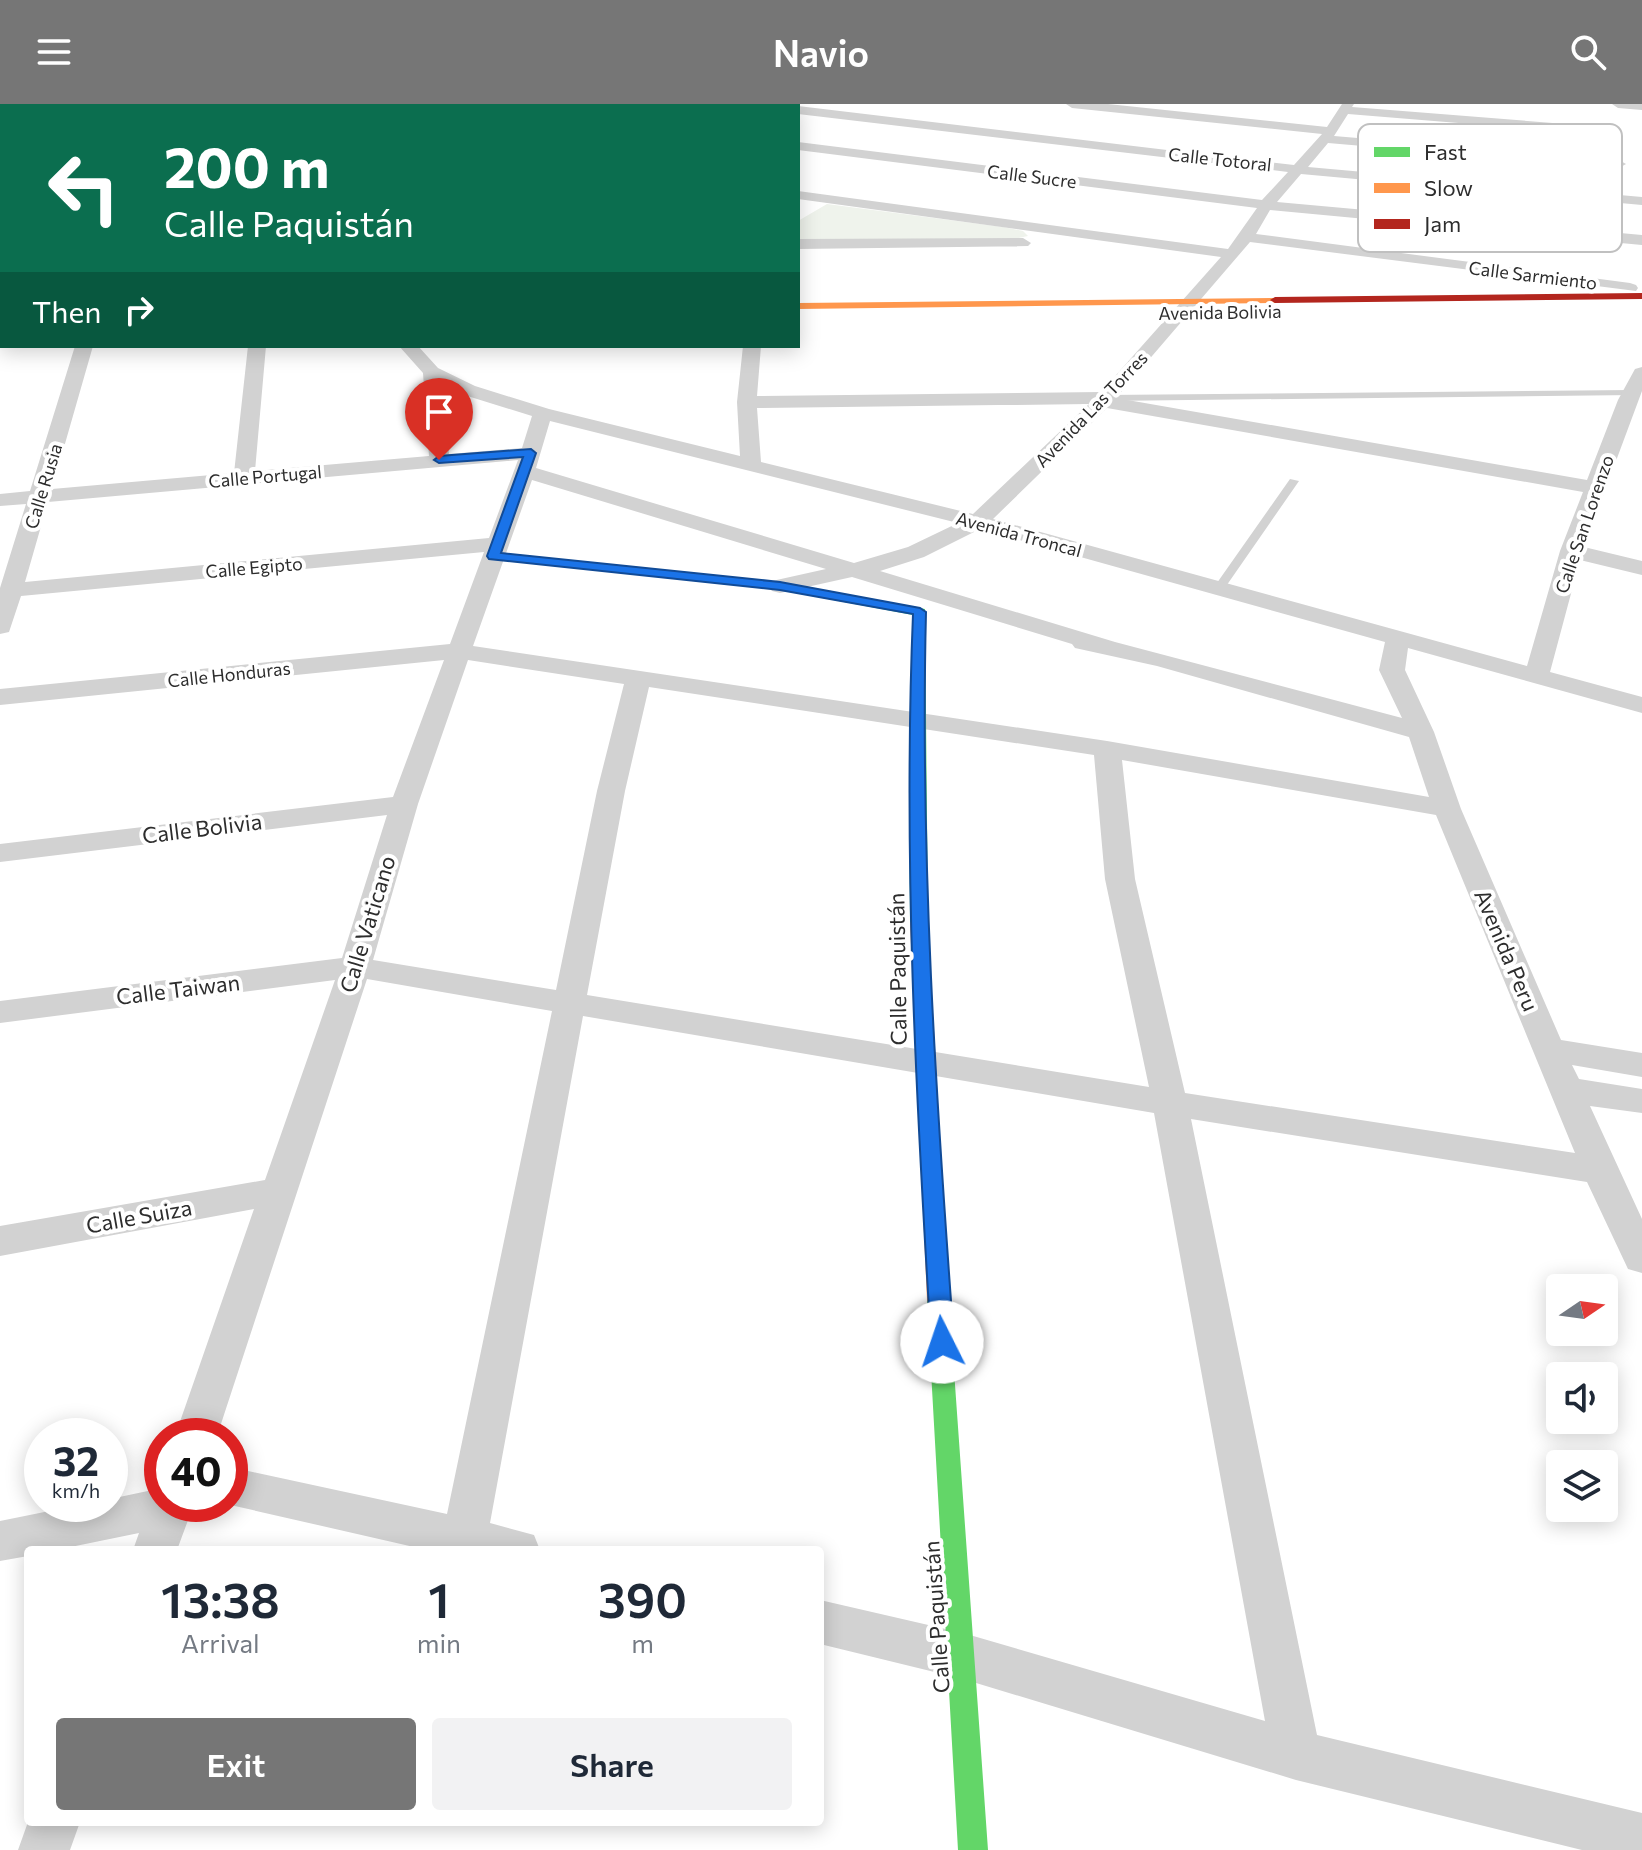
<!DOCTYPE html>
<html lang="en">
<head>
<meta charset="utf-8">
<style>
  body { margin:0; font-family:Commissioner,sans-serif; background:#f2f2f3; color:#1f2937; height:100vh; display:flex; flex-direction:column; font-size:30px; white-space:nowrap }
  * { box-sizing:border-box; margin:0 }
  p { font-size:26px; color:#747a83 }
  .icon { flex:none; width:44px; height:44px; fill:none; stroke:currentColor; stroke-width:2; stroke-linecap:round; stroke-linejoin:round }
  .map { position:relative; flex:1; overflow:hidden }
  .sheet { position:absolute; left:24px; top:1442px; width:800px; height:280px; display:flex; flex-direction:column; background:#fff; border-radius:8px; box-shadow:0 4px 20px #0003 }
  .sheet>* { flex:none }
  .banner { position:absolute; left:0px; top:0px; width:800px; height:244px; box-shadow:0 4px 20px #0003; background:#0b6e4f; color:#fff; overflow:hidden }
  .needle { width:52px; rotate:77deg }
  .buttons { position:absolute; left:1546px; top:1170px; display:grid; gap:16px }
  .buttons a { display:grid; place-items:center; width:72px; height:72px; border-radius:8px; background:#fff; box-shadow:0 4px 20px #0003; font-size:40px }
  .speed { position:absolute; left:24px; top:1314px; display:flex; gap:16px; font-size:40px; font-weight:700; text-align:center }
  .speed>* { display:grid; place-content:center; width:104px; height:104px; border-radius:50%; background:#fff; box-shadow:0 4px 20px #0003; line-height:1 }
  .speed small { font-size:20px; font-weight:400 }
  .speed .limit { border:12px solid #d22; background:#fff; color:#111 }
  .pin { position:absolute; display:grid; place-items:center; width:68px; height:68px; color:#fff; margin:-82px -34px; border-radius:50% 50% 50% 0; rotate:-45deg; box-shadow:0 0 8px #0007 }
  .pin .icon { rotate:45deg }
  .me { position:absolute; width:88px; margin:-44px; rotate:356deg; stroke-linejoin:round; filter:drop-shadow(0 0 6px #0008) }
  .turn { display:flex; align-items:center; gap:28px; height:168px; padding:0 32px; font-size:36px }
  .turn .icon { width:104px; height:104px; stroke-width:2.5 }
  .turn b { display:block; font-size:56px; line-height:68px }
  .then { display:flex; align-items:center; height:76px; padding:0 32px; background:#0003; gap:16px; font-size:30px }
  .eta { display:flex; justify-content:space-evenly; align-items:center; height:136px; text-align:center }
  .eta b { font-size:48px; font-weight:600; line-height:56px }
  .cta { display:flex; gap:16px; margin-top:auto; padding:16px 32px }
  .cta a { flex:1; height:92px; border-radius:8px; background:#767676; color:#fff; font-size:32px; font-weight:600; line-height:92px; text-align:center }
  .cta a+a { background:#f2f2f3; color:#1f2937 }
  header { display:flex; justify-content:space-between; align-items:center; height:104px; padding:0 32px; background:#767676; color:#fff; font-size:36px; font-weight:600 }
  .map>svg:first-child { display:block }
  .green { fill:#eff3ec }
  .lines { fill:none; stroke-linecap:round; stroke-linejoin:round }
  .lane { fill:#d2d2d2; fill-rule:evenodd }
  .street { fill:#d2d2d2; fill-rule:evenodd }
  .fast { fill:#63d668; fill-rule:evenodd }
  .slow { fill:#ff974d; fill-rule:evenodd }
  .jam { fill:#b3261e; fill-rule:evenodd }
  .route { fill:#1a73e8; stroke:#114b97; stroke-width:2 }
  .labels { text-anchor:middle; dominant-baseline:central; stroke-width:8; stroke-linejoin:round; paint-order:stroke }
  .far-street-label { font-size:18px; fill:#2d2d2d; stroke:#fff }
  .street-label { font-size:22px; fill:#2d2d2d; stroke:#fff }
  .key { fill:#fff; stroke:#c0c0c0; stroke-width:2 }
  .key-label { font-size:22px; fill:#2d2d2d }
</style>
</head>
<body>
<header><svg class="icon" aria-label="menu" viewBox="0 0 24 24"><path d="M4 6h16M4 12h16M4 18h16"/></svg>Navio<svg class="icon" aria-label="search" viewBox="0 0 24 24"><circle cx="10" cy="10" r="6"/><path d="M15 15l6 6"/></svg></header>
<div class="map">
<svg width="1642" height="1746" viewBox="0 0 1642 1746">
  <rect width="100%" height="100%" fill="#fff"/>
  <path class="green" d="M827,100L1003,123L1023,127L1028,132L1013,135L798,137V117Z"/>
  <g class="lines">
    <path class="lane" d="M1632,286L1637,289L1635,291L1106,297L1101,294L1106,291Z
      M1290,375L1299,377L1222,488H1214L1212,486Z"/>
    <path class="street" d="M94,0H122L123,2H95Z
      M138,0H154L137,2Z
      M170,0H187L169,2Z
      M323,0H339L322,2Z
      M413,0H444L445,2H414Z
      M597,0H613L596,2Z
      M741,0H768L769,2H742Z
      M1066,0H1108L1327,23L1342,0H1354L1352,3L1616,24L1622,28L1616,32L1348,10L1334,32L1619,56L1626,60L1619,64L1328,39L1308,63L1642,93V101L1301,70L1277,98L1642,131V141L1270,106L1256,130L1630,179L1636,181L1638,184L1636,187L1250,138L1116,294L1587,376L1618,296L1635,265L1642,263V287L1584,443L1642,457V471L1580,456L1550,568L1642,593V609L1408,544L1405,566L1434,628L1461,705L1561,936L1642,949V973L1572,961L1579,975L1642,985V1009L1590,1002L1642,1115V1169L1628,1165L1587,1078L1191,1015L1317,1631L1642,1709V1746H1582L1296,1676L963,1575L820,1540V1496L963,1529L1265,1617L1154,1009L583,912L490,1419L534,1431L540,1446H427L226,1400H230V1363L447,1410L552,907L367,875L217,1332H175L254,1105L0,1152V1122L265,1076L335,876L0,919V897L342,854L387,711L0,758V740L393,693L444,556L0,601V585L450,540L484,448L21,492L9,528L0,530V484L26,400L0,402V390L30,387L75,242H93L52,385L234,369L248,242H266L255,367L429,352L423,269L399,242H418L438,264L475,282L549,305L740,352L737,298L743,242H761L757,292L1101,288L1221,153L798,95V87L1228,145L1257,104L798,46V38L1262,96L1288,68L798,10V2L1294,61L1322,30L1072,4ZM442,280L461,290L532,312L522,344L449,350ZM1089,300L973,410L761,358L757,304ZM1107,304L1583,388L1560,447L1527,562L993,415ZM550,317L958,419L908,443L854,459L536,364ZM518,356L489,434L25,478L48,398ZM532,376L826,465L772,477L768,482L772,487L780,489L852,473L1072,540L1075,544L1157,562L1409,633L1429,693L1107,637L473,542ZM980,425L1385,538L1379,566L1402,614L1115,538L880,467L924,453ZM468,556L624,580L597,687L556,886L373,856L418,700ZM649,583L1094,651L1105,775L1149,983L587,891L625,687ZM1122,656L1436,711L1575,1049L1185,989L1135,775Z
      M1612,0H1642V6L1618,4Z
      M0,61H2L0,70Z
      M1023,134L1031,139L1028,142L798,145V135Z
      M0,143H2V153H0Z
      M162,1384V1400H194L177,1446H133L139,1429L56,1446H28V1452L0,1457V1417L84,1400H110V1395Z
      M28,1718H80L70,1746H18Z"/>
    <path class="fast" d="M493,448L780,478L925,505L928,818L925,822L919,823L910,818L909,663L913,511L780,486L489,455L487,452Z
      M938,1187L946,1190L949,1196L988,1746H958L927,1196L930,1190Z"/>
    <path class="slow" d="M1278,194L1280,196L1275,199L798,205V199Z
      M0,220H2V226H0Z
      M919,813L928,818L949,1196L946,1202L938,1205L930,1202L927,1196L910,818Z"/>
    <path class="jam" d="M1642,189V195L1275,199L1270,196L1275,193Z"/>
  </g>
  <path class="route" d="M531,345L536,349L501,449L780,478L920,504L926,508C920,752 936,995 954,1238L950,1245L942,1248L934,1245L931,1238C916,996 903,753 913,510L780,486L489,455L487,452L523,353L439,359L434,356L439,352Z"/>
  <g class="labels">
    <g class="far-street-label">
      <text transform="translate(1220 55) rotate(6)">Calle Totoral</text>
      <text transform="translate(1032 72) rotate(7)">Calle Sucre</text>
      <text transform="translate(1533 171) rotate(7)">Calle Sarmiento</text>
      <text transform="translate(1220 208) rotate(-1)">Avenida Bolivia</text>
      <text transform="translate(1091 305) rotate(-46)">Avenida Las Torres</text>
      <text transform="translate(265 372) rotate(-5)">Calle Portugal</text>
      <text transform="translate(43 382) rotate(-73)">Calle Rusia</text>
      <text transform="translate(1584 420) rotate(-71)">Calle San Lorenzo</text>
      <text transform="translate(1019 430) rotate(15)">Avenida Troncal</text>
      <text transform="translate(254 463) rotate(-5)">Calle Egipto</text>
      <text transform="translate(229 570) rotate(-6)">Calle Honduras</text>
    </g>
    <g class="street-label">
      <text transform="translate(202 724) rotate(-7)">Calle Bolivia</text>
      <text transform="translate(367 820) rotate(-73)">Calle Vaticano</text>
      <text transform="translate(1507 846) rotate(67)">Avenida Peru</text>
      <text transform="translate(897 865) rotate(-91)">Calle Paquistán</text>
      <text transform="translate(178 885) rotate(-7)">Calle Taiwan</text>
      <text transform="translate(139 1112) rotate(-10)">Calle Suiza</text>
      <text transform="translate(936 1513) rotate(-94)">Calle Paquistán</text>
    </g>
  </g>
  <rect x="1358" y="20" width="264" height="128" rx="12" class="key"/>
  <rect x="1374" y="43" width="36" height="10" fill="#63d668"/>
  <rect x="1374" y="79" width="36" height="10" fill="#ff974d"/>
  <rect x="1374" y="115" width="36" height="10" fill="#b3261e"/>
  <g class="key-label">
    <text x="1424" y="56">Fast</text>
    <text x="1424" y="92">Slow</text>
    <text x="1424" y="128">Jam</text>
  </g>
</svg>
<div class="buttons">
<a><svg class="needle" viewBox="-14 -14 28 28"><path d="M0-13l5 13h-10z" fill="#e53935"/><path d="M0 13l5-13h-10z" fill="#747a83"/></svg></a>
<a><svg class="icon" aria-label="sound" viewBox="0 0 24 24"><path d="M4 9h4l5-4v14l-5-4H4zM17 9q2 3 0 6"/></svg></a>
<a><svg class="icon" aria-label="layers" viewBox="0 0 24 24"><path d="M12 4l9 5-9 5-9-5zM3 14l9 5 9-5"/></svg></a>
</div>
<div class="speed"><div>32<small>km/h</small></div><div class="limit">40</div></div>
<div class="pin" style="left:439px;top:356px;background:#d93025"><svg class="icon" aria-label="arrive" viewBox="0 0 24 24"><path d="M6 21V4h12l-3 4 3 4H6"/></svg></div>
<svg class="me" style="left:942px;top:1238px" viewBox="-20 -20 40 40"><circle r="19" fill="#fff"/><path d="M0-13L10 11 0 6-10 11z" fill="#1a73e8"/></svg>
<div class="banner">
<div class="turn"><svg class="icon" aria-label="left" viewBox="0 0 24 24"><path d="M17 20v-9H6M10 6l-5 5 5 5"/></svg><div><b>200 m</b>Calle Paquistán</div></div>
<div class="then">Then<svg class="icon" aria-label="right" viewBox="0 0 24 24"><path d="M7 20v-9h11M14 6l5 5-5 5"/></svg></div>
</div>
<section class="sheet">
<div class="eta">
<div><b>13:38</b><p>Arrival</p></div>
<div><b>1</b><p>min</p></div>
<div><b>390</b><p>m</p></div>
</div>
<div class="cta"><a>Exit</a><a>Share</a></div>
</section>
</div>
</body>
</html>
